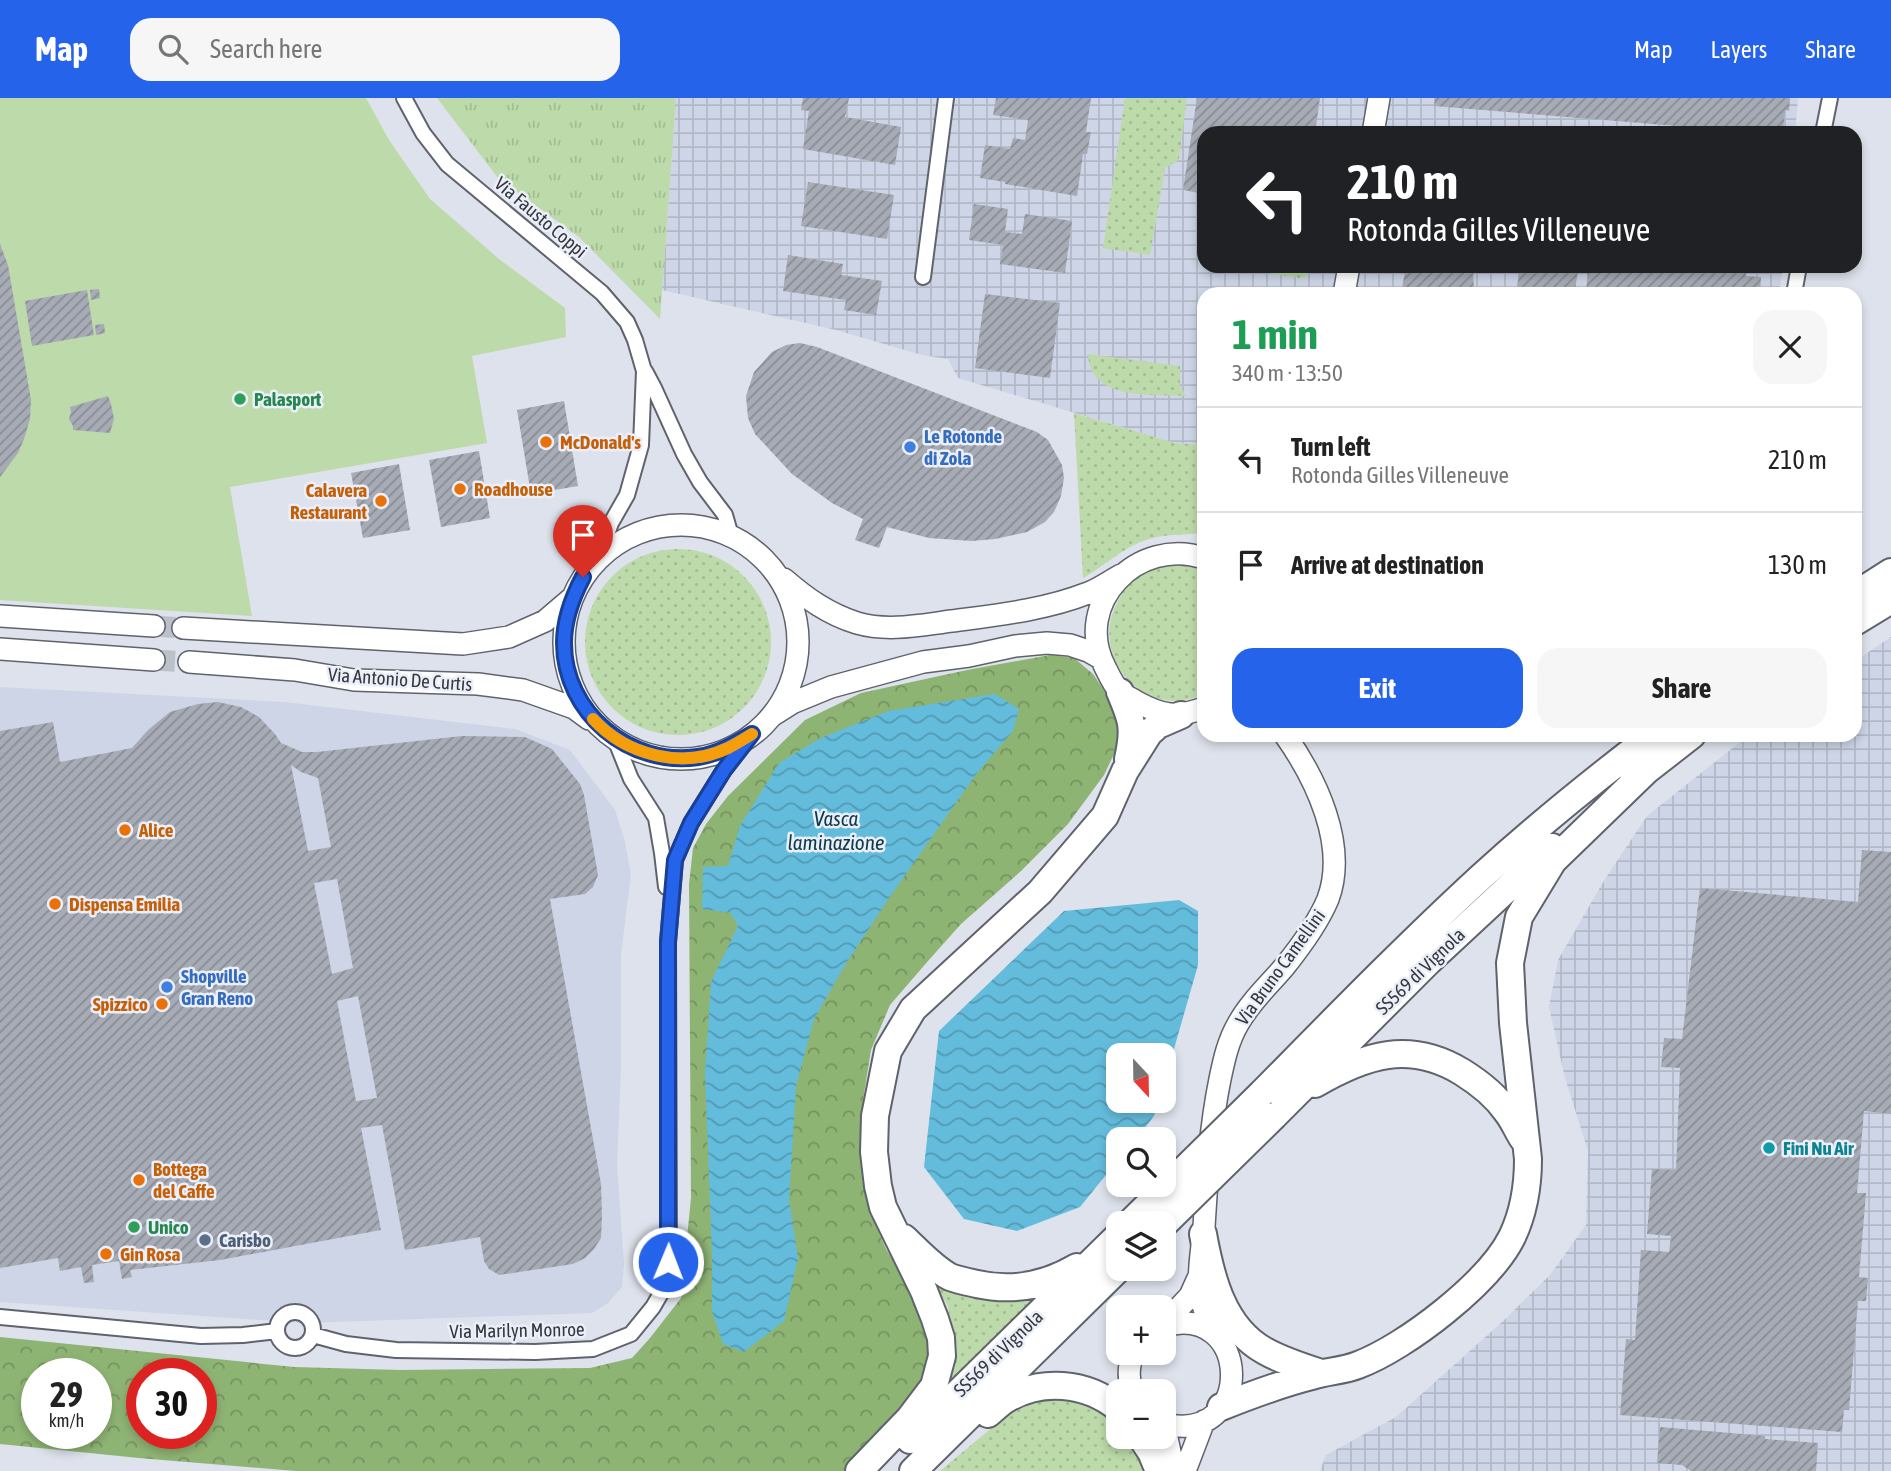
<!DOCTYPE html>
<html lang="en">
<head>
<meta charset="utf-8">
<style>
  body { margin:0; font-family:"Asap Condensed",sans-serif; background:#f6f6f6; color:#222; height:100vh; display:flex; flex-direction:column; font-size:26px; white-space:nowrap }
  * { box-sizing:border-box; margin:0 }
  p { font-size:23px; color:#767676 }
  .icon { flex:none; width:38px; height:38px; fill:none; stroke:currentColor; stroke-width:2; stroke-linecap:round; stroke-linejoin:round }
  .map { position:relative; flex:1; overflow:hidden }
  .side { position:absolute; left:1197px; top:189px; width:665px; height:455px; display:flex; flex-direction:column; background:#fff; border-radius:21px; box-shadow:0 4px 10px #0003 }
  .side>* { flex:none }
  .hud { position:absolute; left:1197px; top:28px; width:665px; height:147px; border-radius:21px; box-shadow:0 4px 10px #0003; background:#202124; color:#fff; overflow:hidden }
  .needle { width:46px; rotate:158deg }
  .tools { position:absolute; left:1106px; top:945px; display:grid; gap:14px }
  .tools a { display:grid; place-items:center; width:70px; height:70px; border-radius:14px; background:#fff; box-shadow:0 4px 10px #0003; font-size:35px }
  .speed { position:absolute; left:21px; top:1260px; display:flex; gap:14px; font-size:35px; font-weight:700; text-align:center }
  .speed>* { display:grid; place-content:center; width:91px; height:91px; border-radius:50%; background:#fff; box-shadow:0 4px 10px #0003; line-height:1 }
  .speed small { font-size:18px; font-weight:400 }
  .speed .limit { border:10px solid #d22; background:#fff; color:#111 }
  .pin { position:absolute; display:grid; place-items:center; width:60px; height:60px; color:#fff; margin:-72px -30px; border-radius:50% 50% 50% 0; rotate:-45deg; box-shadow:0 0 7px #0007 }
  .pin .icon { rotate:45deg }
  .me { position:absolute; width:77px; margin:-38px; rotate:1deg; stroke-linejoin:round; filter:drop-shadow(0 0 5px #0008) }
  .turn { display:flex; align-items:center; gap:24px; height:147px; padding:0 35px; font-size:32px }
  .turn .icon { width:91px; height:91px; stroke-width:2.5 }
  .turn b { display:block; font-size:49px; line-height:60px }
  .round { display:grid; place-items:center; flex:none; width:74px; height:74px; border-radius:21px; background:#f6f6f6 }
  .overview { display:flex; align-items:center; justify-content:space-between; height:119px; padding:0 35px }
  h1 { font-size:42px; font-weight:700; line-height:52px; color:#1e9e55 }
  .primary-button { display:flex; gap:14px; margin-top:auto; padding:14px 35px }
  .primary-button a { flex:1; height:80px; border-radius:21px; background:#2563eb; color:#fff; font-size:28px; font-weight:700; line-height:80px; text-align:center }
  .primary-button a+a { background:#f6f6f6; color:#222 }
  ul { padding:0; list-style:none }
  li { display:flex; align-items:center; gap:21px; height:105px; padding:0 35px; border-top:2px solid #e0e0e0 }
  li div { flex:1 }
  li b { display:block; font-size:26px }
  li em { font-style:normal }
  header { display:flex; align-items:center; gap:42px; box-sizing:border-box; height:98px; padding:0 35px; background:#2563eb; color:#fff }
  header strong { font-size:33px }
  nav { display:flex; gap:38px; margin-inline-start:auto; font-size:24px }
  .search { width:490px; height:63px; background:#f6f6f6; display:flex; align-items:center; gap:18px; box-sizing:border-box; padding:0 24px; border-radius:21px; color:#767676; font-size:26px }
  .map>svg:first-child { display:block }
  .built { fill:#cdd5e6 }
  .industrial { fill:url(#industrial-grid) }
  .grass { fill:url(#grass-dots) }
  .forest { fill:url(#forest-crowns); fill-rule:evenodd }
  .park { fill:url(#park-tufts) }
  .pitch { fill:#bddaaa }
  .water { fill:url(#water-waves) }
  .building { fill:url(#building-hatch); fill-rule:evenodd }
  .lines { fill:none; stroke-linecap:round; stroke-linejoin:round }
  .secondary-tunnel { stroke:#bcc0c9; stroke-width:21; stroke-dasharray:21 10; stroke-linecap:butt }
  .street-casing { stroke:#5f636c; stroke-width:18 }
  .secondary-casing { stroke:#5f636c; stroke-width:24 }
  .highway-casing { stroke:#5f636c; stroke-width:30 }
  .street { stroke:#fff; stroke-width:14 }
  .secondary { stroke:#fff; stroke-width:21 }
  .highway { stroke:#fff; stroke-width:26 }
  .highway-bridge-casing { stroke:#5f636c; stroke-width:30; stroke-linecap:butt }
  .highway-bridge { stroke:#fff; stroke-width:26 }
  .route-casing { stroke:#184099; stroke-width:18 }
  .route { stroke:#2563eb; stroke-width:12 }
  .slow { stroke:#f59e0b; stroke-width:12 }
  .leisure-dot { fill:#2e9e5b; stroke:#eaeffa; stroke-width:2.5 }
  .food-dot { fill:#e8710a; stroke:#eaeffa; stroke-width:2.5 }
  .shop-dot { fill:#3f7fe0; stroke:#eaeffa; stroke-width:2.5 }
  .culture-dot { fill:#0f9aa8; stroke:#eaeffa; stroke-width:2.5 }
  .service-dot { fill:#5c6f8a; stroke:#eaeffa; stroke-width:2.5 }
  .labels { text-anchor:middle; dominant-baseline:central; stroke-width:5; stroke-linejoin:round; paint-order:stroke }
  .street-label { font-size:19px; fill:#36383c; stroke:#eaeffa }
  .leisure-label { font-size:19px; font-weight:bold; fill:#27864d; stroke:#eaeffa; text-anchor:start }
  .shop-label { font-size:19px; font-weight:bold; fill:#366cbe; stroke:#eaeffa; text-anchor:start }
  .food-label { font-size:19px; font-weight:bold; fill:#c56008; stroke:#eaeffa; text-anchor:start }
  .culture-label { font-size:19px; font-weight:bold; fill:#0d838f; stroke:#eaeffa; text-anchor:start }
  .service-label { font-size:19px; font-weight:bold; fill:#4e5e75; stroke:#eaeffa; text-anchor:start }
  .water-label { font-size:21px; font-style:italic; fill:#0f3946; stroke:#eaeffa }
</style>
</head>
<body>
<header>
<strong>Map</strong>
<div class="search"><svg class="icon" aria-label="search" viewBox="0 0 24 24"><circle cx="10" cy="10" r="6"/><path d="M15 15l6 6"/></svg>Search here</div>
<nav><a>Map</a><a>Layers</a><a>Share</a></nav>
</header>
<div class="map">
<svg width="1891" height="1373" viewBox="0 0 1891 1373">
  <defs>
    <pattern id="industrial-grid" width="8" height="8" patternUnits="userSpaceOnUse" patternTransform="scale(1.75)"><rect width="8" height="8" fill="#cdd5e6"/><path d="M0 4h8M4 0v8" fill="none" stroke="#b1b8c6"/></pattern>
    <pattern id="grass-dots" width="8" height="8" patternUnits="userSpaceOnUse" patternTransform="scale(1.75)"><rect width="8" height="8" fill="#bddaaa"/><path d="M2 2h.1M6 6h.1" fill="none" stroke="#a3bc93" stroke-width="1.8" stroke-linecap="round"/></pattern>
    <pattern id="forest-crowns" width="20" height="18" patternUnits="userSpaceOnUse" patternTransform="scale(1.75)"><rect width="20" height="18" fill="#8eb474"/><path d="M2 6a3 3 0 1 1 6 0M12 15a3 3 0 1 1 6 0" fill="none" stroke="#759360"/></pattern>
    <pattern id="park-tufts" width="24" height="20" patternUnits="userSpaceOnUse" patternTransform="scale(1.75)"><rect width="24" height="20" fill="#bddaaa"/><path d="M3 7l-1-3M5 7V3M7 7l1-3M15 17l-1-3M17 17v-4M19 17l1-3" fill="none" stroke="#a3bc93"/></pattern>
    <pattern id="water-waves" width="16" height="10" patternUnits="userSpaceOnUse" patternTransform="scale(1.75)"><rect width="16" height="10" fill="#63bcdc"/><path d="M0 5q4-4 8 0t8 0" fill="none" stroke="#529ab4"/></pattern>
    <pattern id="building-hatch" width="6" height="6" patternUnits="userSpaceOnUse" patternTransform="scale(1.75)"><rect width="6" height="6" fill="#a6abb5"/><path d="M-1 1l2-2M0 6l6-6M5 7l2-2" fill="none" stroke="#888c94"/></pattern>
  </defs>
  <rect width="100%" height="100%" fill="#dde2ec"/>
  <path class="built" d="M0,589L284,604L515,631L570,652L615,712L625,744L631,776L621,857V967L617,1068L624,1166L622,1189L608,1205L592,1215L305,1225L0,1204Z"/>
  <path class="industrial" d="M676,0H1798L1795,35H1204V168H1783L1779,196H1204V347L1175,345L958,280L948,261L922,257L836,232L662,192Z
    M1891,539V1373H1320L1326,1357L1396,1319L1501,1225L1550,1177L1586,1127L1588,1053L1565,980L1549,909L1558,862L1605,781L1647,718L1749,637H1855V563Z"/>
  <path class="grass" d="M1125,0H1187L1179,62L1165,70L1150,157L1103,150Z
    M1233,168H1297L1309,171L1306,179L1300,180L1233,170Z
    M1088,256L1180,268V288L1186,298C1152,296 1090,303 1088,256Z
    M1074,315L1175,345L1204,347V434C1186,438 1167,435 1149,441C1124,448 1105,468 1083,480Z
    M585 544a93 93 0 1 1 186 0a93 93 0 1 1-186 0Z
    M1165,468H1188L1204,474V596C1142,625 1084,554 1121,498C1126,489 1135,480 1144,475C1151,472 1158,470 1165,468Z
    M919,1165L1043,1193L948,1289L957,1250L947,1206Z
    M1047,1299L1088,1302L1118,1318V1339H1133L1152,1373H940L1007,1317Z"/>
  <path class="forest" d="M1050,557L1074,560L1093,576L1106,595L1116,617L1120,636L1114,656L1104,677L1068,726L1021,773L961,826L928,863L890,907L871,952L863,1002V1067L869,1111L886,1151L909,1188L932,1251L926,1280L904,1312L874,1341L845,1373H296L139,1360L0,1346V1239L294,1269L400,1272L590,1270L632,1260L650,1240L681,1200L691,1100L689,786L693,750L706,726L728,698L805,622L861,595L967,572ZM37,1276H96V1335H37ZM142,1276H201V1335H142Z"/>
  <path class="park" d="M437,0H676L660,221L579,139L498,80Z"/>
  <path class="pitch" d="M0,0H366L389,42L430,101L499,161L565,210L566,239L472,258L487,345L230,389L252,518L0,502Z"/>
  <path class="water" d="M995,596L1019,611L1013,633L977,675L891,797L845,867L814,921L796,988L789,1102L798,1160L784,1223L744,1254L723,1246L712,1213V1156L705,975L711,884L738,828L731,815L702,811L703,769L728,768L740,728L779,665L821,640L888,613Z
    M1179,802L1198,813V867L1164,986V957H1118V1003H1159L1154,1018L1136,1041H1118V1062L1080,1109L1017,1133L964,1121L924,1069L939,933L1064,813Z"/>
  <path class="building" d="M803,0H849L845,19L901,29L895,67L803,51L809,13L801,12Z
    M996,0H1091L1086,34H1091L1087,56H1083L1077,98L1005,86V84L980,80L985,47L1010,51L1013,40L1025,42L1028,22L993,17Z
    M1197,0H1320L1315,35H1204V96L1183,92Z
    M1435,0H1790L1789,13L1785,12L1783,35H1763L1434,8Z
    M808,84L894,97L887,141L801,128Z
    M974,106L1008,111L1005,134L1022,136L1025,116L1072,123L1065,175L1000,166L1003,147L969,142Z
    M0,146L8,167L31,302L30,321L24,341L18,355L0,379Z
    M788,157L843,166L841,177L882,183L876,217L844,212L846,202L783,193Z
    M1406,168H1473L1474,196H1401Z
    M1520,168H1579L1575,191L1578,192V196H1516Z
    M1588,168H1747L1746,178L1761,179L1760,196H1586Z
    M99,191L100,200L91,202L90,192Z
    M87,192L94,237L32,248L25,203Z
    M985,196L1060,205L1050,280L975,270Z
    M104,226L105,235L96,237L95,227Z
    M800,245L817,249L1037,334L1048,342L1062,367L1064,380L1061,398L1054,414L1045,424L1027,434L995,441L972,443L929,440L887,429L879,450L855,442L863,421L832,405L792,376L755,336L748,320L746,298L754,274L772,254L786,247Z
    M108,298L111,306L114,321L110,335L73,332V328L69,321L71,314L70,309Z
    M564,303L578,388L531,396L517,312Z
    M479,353L490,420L441,429L429,362Z
    M399,366L410,432L363,440L351,375Z
    M218,604L241,609L259,619L275,636L281,645L302,654H317L462,638L525,639L552,651L580,686L584,697L598,777L593,789L585,796L550,801L601,1086L602,1118L601,1140L594,1151L585,1160L573,1166L499,1177L489,1171L484,1163L480,1139L405,1152L382,1027L361,1030L381,1132L220,1162L130,1172L132,1179L122,1181L119,1163L92,1167L94,1184L84,1185L81,1169L60,1173L58,1160L0,1170V633L53,624L60,664L132,650L148,632L170,614L198,606ZM291,667L301,674L318,680L331,749L308,753ZM337,781L353,870L332,876L314,785ZM358,898L377,1000L356,1003L337,903Z
    M1862,752L1891,754V1016L1864,1013L1857,1095H1866L1859,1179L1868,1180L1866,1203H1858L1849,1312H1844L1842,1334L1620,1317L1626,1241L1635,1242L1641,1152L1669,1154L1671,1138L1647,1136L1652,1071L1676,1072L1680,970L1661,969L1664,940L1682,941L1700,790L1858,804Z
    M1660,1329L1765,1338V1341L1818,1345L1816,1373H1691L1682,1367L1657,1365Z"/>
  <g class="lines">
    <path class="secondary-tunnel" d="M154,528L183,530
      M154,562L189,564"/>
    <g class="street-casing">
      <path id="street" d="M404,0L423,35L447,66L602,195L627,224L635,242L644,273L641,347L627,397L611,425L598,461
        M1823,35L1830,0
        M923,179L946,0
        M1794,196L1799,168
        M645,273L654,290L684,356L700,384L725,417L731,438
        M615,641L631,681L656,720L662,755L666,789
        M277 1232a18 18 0 1 1 36 0a18 18 0 1 1-36 0Z
        M0,1219L201,1238L243,1237L277,1233
        M313,1237L346,1246L396,1252L535,1254L593,1251L631,1236L653,1209L668,1183L669,1145L668,844L675,762L691,725L724,672L752,636"/>
    </g>
    <g class="secondary-casing">
      <path id="secondary" d="M1373,35L1379,0
        M1344,196L1349,168
        M564 544a117 117 0 1 1 234 0a117 117 0 1 1-234 0Z
        M1204,460C1138,438 1072,505 1105,569C1109,577 1113,586 1119,593C1123,597 1131,600 1137,604C1163,618 1176,620 1204,610
        M784,481C806,500 828,516 857,525C888,534 920,527 952,523C997,517 1045,512 1088,495C1099,491 1110,483 1121,477
        M0,518L154,528
        M183,530L463,546L509,539L545,523L572,500
        M0,551L154,562
        M189,564L295,572L354,582L478,586L523,592L574,610L589,621
        M773,617L792,605L831,589L923,564L969,558L1015,548L1047,545L1070,547L1088,553L1100,560
        M1164,1226L1190,1198L1199,1178
        M1164,1228C1251,1203 1257,1347 1164,1326L1174,1373
        M1223,1246C1213,1231 1204,1217 1201,1198C1197,1175 1202,1153 1204,1129C1207,1080 1210,1030 1220,981C1224,962 1228,943 1238,926C1250,904 1269,887 1285,868C1301,848 1318,825 1328,801C1348,747 1316,681 1285,637
        M1132,1293C1128,1280 1128,1267 1134,1255
        M1185,1373L1204,1323"/>
    </g>
    <g class="highway-casing">
      <path id="highway" d="M1855,497L1891,474
        M1855,524L1891,502
        M1120,594C1132,622 1135,630 1128,661
        M1633,683L1692,637
        M1315,986C1365,957 1409,942 1462,974C1478,984 1495,997 1506,1013C1513,1021 1517,1032 1523,1041
        M1262,995C1334,922 1406,848 1481,779C1536,729 1594,682 1653,637
        M1274,1018L1428,864L1552,749
        M1203,1136C1211,1180 1223,1230 1265,1253C1283,1263 1302,1269 1321,1275
        M904,1140C918,1153 933,1170 950,1179C958,1182 968,1184 977,1186C1013,1194 1045,1188 1077,1169
        M1221,1309C1251,1297 1280,1286 1312,1278C1327,1273 1343,1273 1358,1267C1406,1249 1489,1185 1512,1139C1524,1114 1528,1088 1528,1061L1513,925L1510,865L1519,819L1553,763L1647,672
        M988,1316C994,1311 999,1306 1005,1302C1041,1280 1086,1284 1118,1310
        M1141,1339L1151,1354L1159,1373
        M910,1342L1118,1138
        M859,1373L909,1321L934,1288L942,1258L941,1240L935,1221L924,1193L883,1109L878,1088L874,1054L875,1018L888,953L913,911L1040,794L1105,718L1125,673L1149,635L1158,627L1181,617
        M913,1373L1118,1171"/>
    </g>
    <use href="#street" class="street"/>
    <use href="#secondary" class="secondary"/>
    <use href="#highway" class="highway"/>
    <g class="highway-bridge-casing">
      <path id="highway-bridge" d="M1130,1125L1262,995
        M1164,1126L1274,1018"/>
    </g>
    <use href="#highway-bridge" class="highway-bridge"/>
  </g>
  <g class="lines">
    <g class="route-casing">
      <path id="route" d="M583,479C572,500 564,521 564,545C564,615 630,669 698,659C718,656 735,646 752,636L724,672L691,725L675,762L668,844V1164"/>
    </g>
    <use href="#route" class="route"/>
    <path class="slow" d="M593,621C626,657 682,672 728,650C736,646 744,641 752,636"/>
  </g>
  <g class="leisure-dot">
    <circle cx="240" cy="301" r="7"/>
    <circle cx="134" cy="1129" r="7"/>
  </g>
  <g class="food-dot">
    <circle cx="546" cy="344" r="7"/>
    <circle cx="460" cy="391" r="7"/>
    <circle cx="381" cy="403" r="7"/>
    <circle cx="125" cy="732" r="7"/>
    <circle cx="55" cy="806" r="7"/>
    <circle cx="162" cy="906" r="7"/>
    <circle cx="139" cy="1082" r="7"/>
    <circle cx="106" cy="1156" r="7"/>
  </g>
  <g class="shop-dot">
    <circle cx="910" cy="349" r="7"/>
    <circle cx="167" cy="889" r="7"/>
  </g>
  <circle class="culture-dot" cx="1769" cy="1050" r="7"/>
  <circle class="service-dot" cx="205" cy="1142" r="7"/>
  <g class="labels">
    <g class="street-label">
      <text transform="translate(541 119) rotate(40)">Via Fausto Coppi</text>
      <text transform="translate(400 581) rotate(4)">Via Antonio De Curtis</text>
      <text transform="translate(1280 869) rotate(-54)">Via Bruno Camellini</text>
      <text transform="translate(1420 873) rotate(-44)">SS569 di Vignola</text>
      <text transform="translate(517 1232) rotate(-1)">Via Marilyn Monroe</text>
      <text transform="translate(998 1255) rotate(-44)">SS569 di Vignola</text>
    </g>
    <g class="leisure-label">
      <text x="254" y="301">Palasport</text>
      <text x="148" y="1129">Unico</text>
    </g>
    <g class="shop-label">
      <text x="924" y="338">Le Rotonde<tspan x="924" dy="22">di Zola</tspan></text>
      <text x="181" y="878">Shopville<tspan x="181" dy="22">Gran Reno</tspan></text>
    </g>
    <g class="food-label">
      <text x="560" y="344">McDonald's</text>
      <text x="474" y="391">Roadhouse</text>
      <text x="367" y="392" text-anchor="end">Calavera<tspan x="367" dy="22">Restaurant</tspan></text>
      <text x="139" y="732">Alice</text>
      <text x="69" y="806">Dispensa Emilia</text>
      <text x="148" y="906" text-anchor="end">Spizzico</text>
      <text x="153" y="1071">Bottega<tspan x="153" dy="22">del Caffe</tspan></text>
      <text x="120" y="1156">Gin Rosa</text>
    </g>
    <g class="culture-label">
      <text x="1783" y="1050">Fini Nu Air</text>
    </g>
    <g class="service-label">
      <text x="219" y="1142">Carisbo</text>
    </g>
    <g class="water-label">
      <text x="836" y="720">Vasca<tspan x="836" dy="24">laminazione</tspan></text>
    </g>
  </g>
</svg>
<div class="tools">
<a><svg class="needle" viewBox="-14 -14 28 28"><path d="M0-13l5 13h-10z" fill="#e53935"/><path d="M0 13l5-13h-10z" fill="#767676"/></svg></a>
<a><svg class="icon" aria-label="search" viewBox="0 0 24 24"><circle cx="10" cy="10" r="6"/><path d="M15 15l6 6"/></svg></a>
<a><svg class="icon" aria-label="layers" viewBox="0 0 24 24"><path d="M12 4l9 5-9 5-9-5zM3 14l9 5 9-5"/></svg></a>
<a>+</a>
<a>−</a>
</div>
<div class="speed"><div>29<small>km/h</small></div><div class="limit">30</div></div>
<div class="pin" style="left:583px;top:479px;background:#d93025"><svg class="icon" aria-label="arrive" viewBox="0 0 24 24"><path d="M6 21V4h12l-3 4 3 4H6"/></svg></div>
<svg class="me" style="left:668px;top:1164px" viewBox="-20 -20 40 40"><circle r="17" fill="#2563eb" stroke="#fff" stroke-width="3"/><path d="M0-11L8 9 0 5-8 9z" fill="#fff"/></svg>
<div class="hud">
<div class="turn"><svg class="icon" aria-label="left" viewBox="0 0 24 24"><path d="M17 20v-9H6M10 6l-5 5 5 5"/></svg><div><b>210 m</b>Rotonda Gilles Villeneuve</div></div>
</div>
<section class="side">
<div class="overview"><div><h1>1 min</h1><p>340 m · 13:50</p></div><a class="round"><svg class="icon" aria-label="close" viewBox="0 0 24 24"><path d="M6 6l12 12M18 6L6 18"/></svg></a></div>
<ul>
<li><svg class="icon" aria-label="left" viewBox="0 0 24 24"><path d="M17 20v-9H6M10 6l-5 5 5 5"/></svg><div><b>Turn left</b><p>Rotonda Gilles Villeneuve</p></div><em>210 m</em></li>
<li><svg class="icon" aria-label="arrive" viewBox="0 0 24 24"><path d="M6 21V4h12l-3 4 3 4H6"/></svg><div><b>Arrive at destination</b></div><em>130 m</em></li>
</ul>
<div class="primary-button"><a>Exit</a><a>Share</a></div>
</section>
</div>
</body>
</html>
